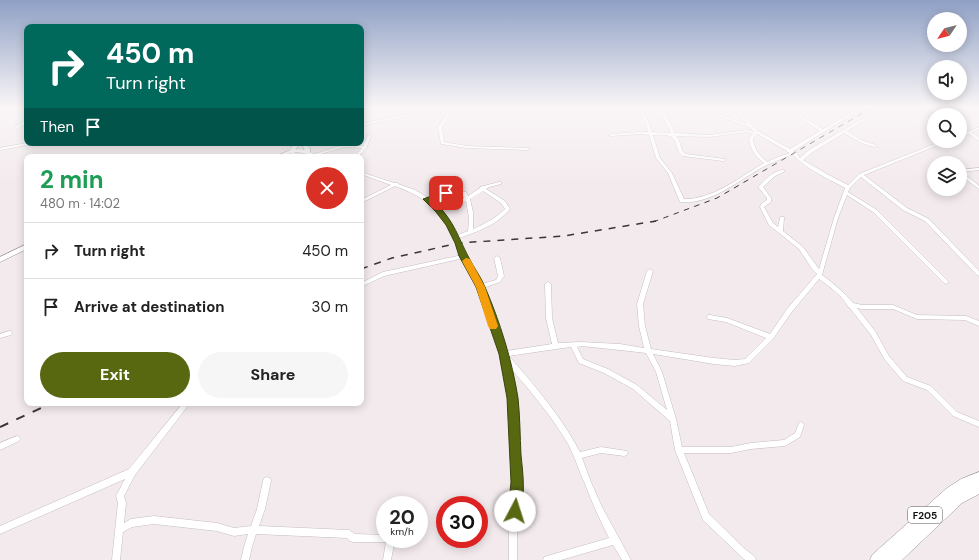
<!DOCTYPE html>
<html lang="en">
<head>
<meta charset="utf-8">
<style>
  body { margin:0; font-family:"DM Sans",sans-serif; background:#f6f6f6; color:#222; height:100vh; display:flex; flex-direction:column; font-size:15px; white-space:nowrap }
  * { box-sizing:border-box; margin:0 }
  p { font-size:13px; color:#767676 }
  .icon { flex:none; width:22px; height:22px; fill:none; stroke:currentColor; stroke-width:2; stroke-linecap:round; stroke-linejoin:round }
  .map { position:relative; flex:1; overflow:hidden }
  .side { position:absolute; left:24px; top:154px; width:340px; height:252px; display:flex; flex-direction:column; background:#fff; border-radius:8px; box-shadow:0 2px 10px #0003 }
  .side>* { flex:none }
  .guide { position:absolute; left:24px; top:24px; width:340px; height:122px; border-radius:8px; box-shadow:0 2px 10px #0003; background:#00695c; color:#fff; overflow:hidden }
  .needle { width:26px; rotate:235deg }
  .tools { position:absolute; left:927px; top:12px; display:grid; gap:8px }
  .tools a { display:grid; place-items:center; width:40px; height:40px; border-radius:50%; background:#fff; box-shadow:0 2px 10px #0003; font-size:20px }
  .speed { position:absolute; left:376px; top:496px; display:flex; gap:8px; font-size:20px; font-weight:700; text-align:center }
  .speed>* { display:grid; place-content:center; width:52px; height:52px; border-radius:50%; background:#fff; box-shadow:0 2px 10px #0003; line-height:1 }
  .speed small { font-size:10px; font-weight:400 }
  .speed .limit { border:6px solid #d22; background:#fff; color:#111 }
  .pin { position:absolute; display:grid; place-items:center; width:34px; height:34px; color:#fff; margin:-17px; border-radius:8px; box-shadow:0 2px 6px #0006 }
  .me { position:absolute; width:44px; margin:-22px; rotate:5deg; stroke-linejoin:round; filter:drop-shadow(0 0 3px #0008) }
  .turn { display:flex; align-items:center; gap:14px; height:84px; padding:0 16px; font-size:18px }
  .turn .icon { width:52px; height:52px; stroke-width:2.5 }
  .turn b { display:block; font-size:28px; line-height:34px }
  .then { display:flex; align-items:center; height:38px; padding:0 16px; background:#0003; gap:8px; font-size:15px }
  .round { display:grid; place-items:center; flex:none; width:42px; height:42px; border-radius:21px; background:#f6f6f6 }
  .headline { display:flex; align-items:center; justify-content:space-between; height:68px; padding:0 16px }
  h1 { font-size:24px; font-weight:700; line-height:30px; color:#1e9e55 }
  .primary-button { display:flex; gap:8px; margin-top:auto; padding:8px 16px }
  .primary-button a { flex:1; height:46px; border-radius:24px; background:#576811; color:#fff; font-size:16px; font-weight:700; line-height:46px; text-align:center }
  .primary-button a+a { background:#f6f6f6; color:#222 }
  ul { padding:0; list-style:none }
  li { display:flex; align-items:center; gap:12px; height:56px; padding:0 16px; border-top:1px solid #e0e0e0 }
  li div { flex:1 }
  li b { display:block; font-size:15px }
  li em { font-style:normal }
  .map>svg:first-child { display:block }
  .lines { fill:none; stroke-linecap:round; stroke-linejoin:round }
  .minor-casing { stroke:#978f92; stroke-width:0.5 }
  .tertiary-casing { stroke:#978f92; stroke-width:1 }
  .primary-casing { stroke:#978f92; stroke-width:1 }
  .minor { fill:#fff; fill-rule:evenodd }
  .tertiary { fill:#fff; fill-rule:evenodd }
  .primary { fill:#fff; fill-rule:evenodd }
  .rail-far2 { stroke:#3a3537; stroke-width:1; stroke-dasharray:5.5 5.5; stroke-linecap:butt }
  .rail-far1 { stroke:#3a3537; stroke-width:1.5; stroke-dasharray:7 7; stroke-linecap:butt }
  .rail { stroke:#3a3537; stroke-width:2; stroke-dasharray:9 9; stroke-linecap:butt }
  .route { fill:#576811; stroke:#39440b }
  .slow { fill:#f59e0b }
  .labels { text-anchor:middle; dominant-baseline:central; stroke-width:4; stroke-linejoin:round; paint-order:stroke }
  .shield { fill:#fff; stroke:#585657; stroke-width:1 }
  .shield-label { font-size:10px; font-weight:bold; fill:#110e0f }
</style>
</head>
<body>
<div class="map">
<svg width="979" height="560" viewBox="0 0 979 560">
  <rect width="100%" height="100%" fill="#f3eaed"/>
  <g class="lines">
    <g class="minor-casing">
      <path id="minor" d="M440,107H447L445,108L361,126V124Z
        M451,107H455L442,127L444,142L467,146L528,148L530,149L528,150L467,148L441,144L438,127Z
        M636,107H640L649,122L652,132L671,133L658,107H662L675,133L709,135L747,130L754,132L751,128L694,107H699L747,124L731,107H735L758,131L790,149L820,131L801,119L787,107H791L803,117L823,129L860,107H865L793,151L796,152L800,158L809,150L882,107H887L847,131L861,140L876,145V147C865,146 854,139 844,133L813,152L803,160L827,174L848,185L859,174L942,141H948L864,175L907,208L929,219L979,271V276L977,275L925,221L903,210L861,177L850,188L848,192L877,210L949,282L946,284L944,283L873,212L847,195L838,218L822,275C833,283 844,292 853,303L862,305H893L917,315L966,316L979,321V326L965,320L917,319L893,309H862L857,308L875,331L889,356L907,377L931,386L957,412L979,421V427L953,416L927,390L903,381L885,360L871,335L849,307H848C844,297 828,285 819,279L791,313L773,339L749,363L735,366L714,364L653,354L662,372L676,419L682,447H731L751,443L784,440L795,433L799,423L801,422L803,423L804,425L800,437L785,446L751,449L731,453H684L709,514L745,549L755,557L756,560H745L703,520L675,450L670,421L633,389L604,373L579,363L571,347L556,349L509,356C535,386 561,416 580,452L601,447L627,451L628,453L627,455L624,456L601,453L582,458L591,482L602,507L631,560H622L613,545L561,560H543L544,557L547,556L609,538C600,520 592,503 585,484C579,471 575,457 568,444C552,416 530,391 509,366L515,398L521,482L517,525V560H509V525L513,482L509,398L501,354L477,287L464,258L384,276L361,287V283L383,272L462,255C457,244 453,233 447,224C434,204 417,194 395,186L361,203V200L391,185L361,174V172L394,183H398V184L415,190L427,197L451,191L466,192L468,196L480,188V187L499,182H501V184L489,187L486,189L505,201L510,209C497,225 477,232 459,238L482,284L496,280L498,276L494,258L497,256L500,258L504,276L500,282L483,288L506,351L552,344L546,318L545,284L548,282L551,284L552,318L558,343L581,342L620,344L644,348L639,326L637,304L647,271L650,269L653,271L643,304L645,326L651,349L714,358L735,360L745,359L766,338L726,322L708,319L707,317L708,315H710L727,318L770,334L787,309L817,274L812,269L799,249L769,225L760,207L761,204L767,200V198L758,187C765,180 773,170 784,170V172L775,176L763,187L771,198V202L764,207L773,223L778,227L780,218V217H784V218L783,231L803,247L819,269L834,218L845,188C829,179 805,169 793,154C783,158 774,162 765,166C738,180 712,205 680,202L668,173L656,158L649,135L640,134L611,136L609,135L611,134L640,132H648L645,122ZM747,132L753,134L749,138C750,149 755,156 764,163C742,176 721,193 696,198C692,199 688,199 684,199L672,173L660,158L653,135C658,135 665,134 669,136C678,138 675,151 683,156L723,161H725V159L686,154L683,152L678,138L676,136L709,137ZM757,134L787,151V152L790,153L778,157L767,162C759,155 754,149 753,138ZM483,191L501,203L505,209C496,218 485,224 473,229V212L470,199ZM451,193L462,194L464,198L440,208L430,200ZM466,201L469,218L468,231L458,235L452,223L442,211ZM581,346L620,350L646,353L656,372L667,410L637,385L608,369L583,359L577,347Z
        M914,107H919L934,115V118Z
        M26,118H27V123L18,128H16V126L24,121Z
        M979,127V129L972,132L979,138V141L969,134L960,137V135Z
        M368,135H370L371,136L367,147L358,157H354L362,148L344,147L318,155L319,156L318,157L310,155L304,157H293L290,152L293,150L298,149L306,150L314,154L344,145L363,146ZM294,152H298L306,154L299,156L296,155Z
        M27,143H35L33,144L0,150V148Z
        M979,168V170L962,172L979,186V189L960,175V170Z
        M9,331H11L12,333L11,335L0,338V334Z
        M183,403H190L135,475L124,496L126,503L124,523L131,519L154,516L217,523L234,528L251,526L257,509L263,481L264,478L267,477L270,478L271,481L265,509L259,526L349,530L355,534L385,535V539H395L391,560H383L386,542H353L350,541L347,538L256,534L252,547L249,560H241L244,547L248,534L234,536L217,531L154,524L132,527L123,532L120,560H112L118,503L116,496L125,479L0,534V526L129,469Z
        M17,436L19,437L21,439L19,441L0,450V443Z"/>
    </g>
    <g class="tertiary-casing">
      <path id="tertiary" d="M294,143H305L310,148V152L307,154L305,153L304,148L300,143L294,152L282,157H274L290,150Z
        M27,244V249L0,262V257Z"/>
    </g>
    <g class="primary-casing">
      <path id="primary" d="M979,472V494L962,503L902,560H870L872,555L947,488L961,479Z"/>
    </g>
    <use href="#minor" class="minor"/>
    <use href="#tertiary" class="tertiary"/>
    <use href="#primary" class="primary"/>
    <path class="rail-far2" d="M653,222L717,198L873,107"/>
    <path class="rail-far1" d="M361,269L392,258L459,243L564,236L656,221"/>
    <path class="rail" d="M0,427L52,403"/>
  </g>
  <linearGradient id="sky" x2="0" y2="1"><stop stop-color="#8fa0c5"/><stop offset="0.58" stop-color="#faf6f7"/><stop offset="1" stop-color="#faf6f7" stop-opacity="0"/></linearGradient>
  <rect width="979" height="185" fill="url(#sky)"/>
  <path class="route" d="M446,191L449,192V195L432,200C453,218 457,235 469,258C474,268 481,277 485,287C500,322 512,360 518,398C520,416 520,436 521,455C523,474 526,498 519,515L515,517L510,515L508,511L511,482L507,398L499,354L476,287L459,256L455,243L446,225L436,212L423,199Z"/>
  <path class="slow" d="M466,258L470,259L485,287L498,326L496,329H490L488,326L476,287L462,261Z"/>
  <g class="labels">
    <rect class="shield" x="908" y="507" width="34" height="16" rx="3"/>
    <g class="shield-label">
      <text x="925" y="515">F205</text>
    </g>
  </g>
</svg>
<div class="tools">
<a><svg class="needle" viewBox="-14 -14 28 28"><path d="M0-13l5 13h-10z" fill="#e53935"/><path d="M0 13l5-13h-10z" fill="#767676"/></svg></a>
<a><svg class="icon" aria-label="sound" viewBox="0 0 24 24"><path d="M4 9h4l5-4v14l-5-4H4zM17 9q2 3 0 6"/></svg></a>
<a><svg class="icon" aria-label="search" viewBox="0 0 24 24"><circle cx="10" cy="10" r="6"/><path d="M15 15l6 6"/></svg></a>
<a><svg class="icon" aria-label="layers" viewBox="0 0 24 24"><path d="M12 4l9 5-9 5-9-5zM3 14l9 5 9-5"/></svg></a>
</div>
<div class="speed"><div>20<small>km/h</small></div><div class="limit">30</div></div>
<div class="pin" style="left:446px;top:193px;background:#d93025"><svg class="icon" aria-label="arrive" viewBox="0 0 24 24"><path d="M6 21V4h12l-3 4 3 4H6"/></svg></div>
<svg class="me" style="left:515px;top:511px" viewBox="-20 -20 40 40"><circle r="19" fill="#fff"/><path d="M0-13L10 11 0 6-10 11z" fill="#576811"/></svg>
<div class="guide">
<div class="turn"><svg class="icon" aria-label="right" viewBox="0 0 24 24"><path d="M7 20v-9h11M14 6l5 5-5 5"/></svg><div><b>450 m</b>Turn right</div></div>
<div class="then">Then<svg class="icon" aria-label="arrive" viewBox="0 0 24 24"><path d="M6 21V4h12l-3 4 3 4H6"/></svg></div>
</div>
<section class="side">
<div class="headline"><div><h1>2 min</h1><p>480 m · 14:02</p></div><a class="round" style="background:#d93025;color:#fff"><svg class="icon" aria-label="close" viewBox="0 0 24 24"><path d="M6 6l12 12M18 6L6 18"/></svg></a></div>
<ul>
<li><svg class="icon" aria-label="right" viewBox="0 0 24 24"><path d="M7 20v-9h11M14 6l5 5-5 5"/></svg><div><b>Turn right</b></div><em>450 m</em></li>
<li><svg class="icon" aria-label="arrive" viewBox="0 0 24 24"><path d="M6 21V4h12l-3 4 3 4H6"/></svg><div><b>Arrive at destination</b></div><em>30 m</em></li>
</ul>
<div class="primary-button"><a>Exit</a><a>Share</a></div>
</section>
</div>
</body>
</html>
